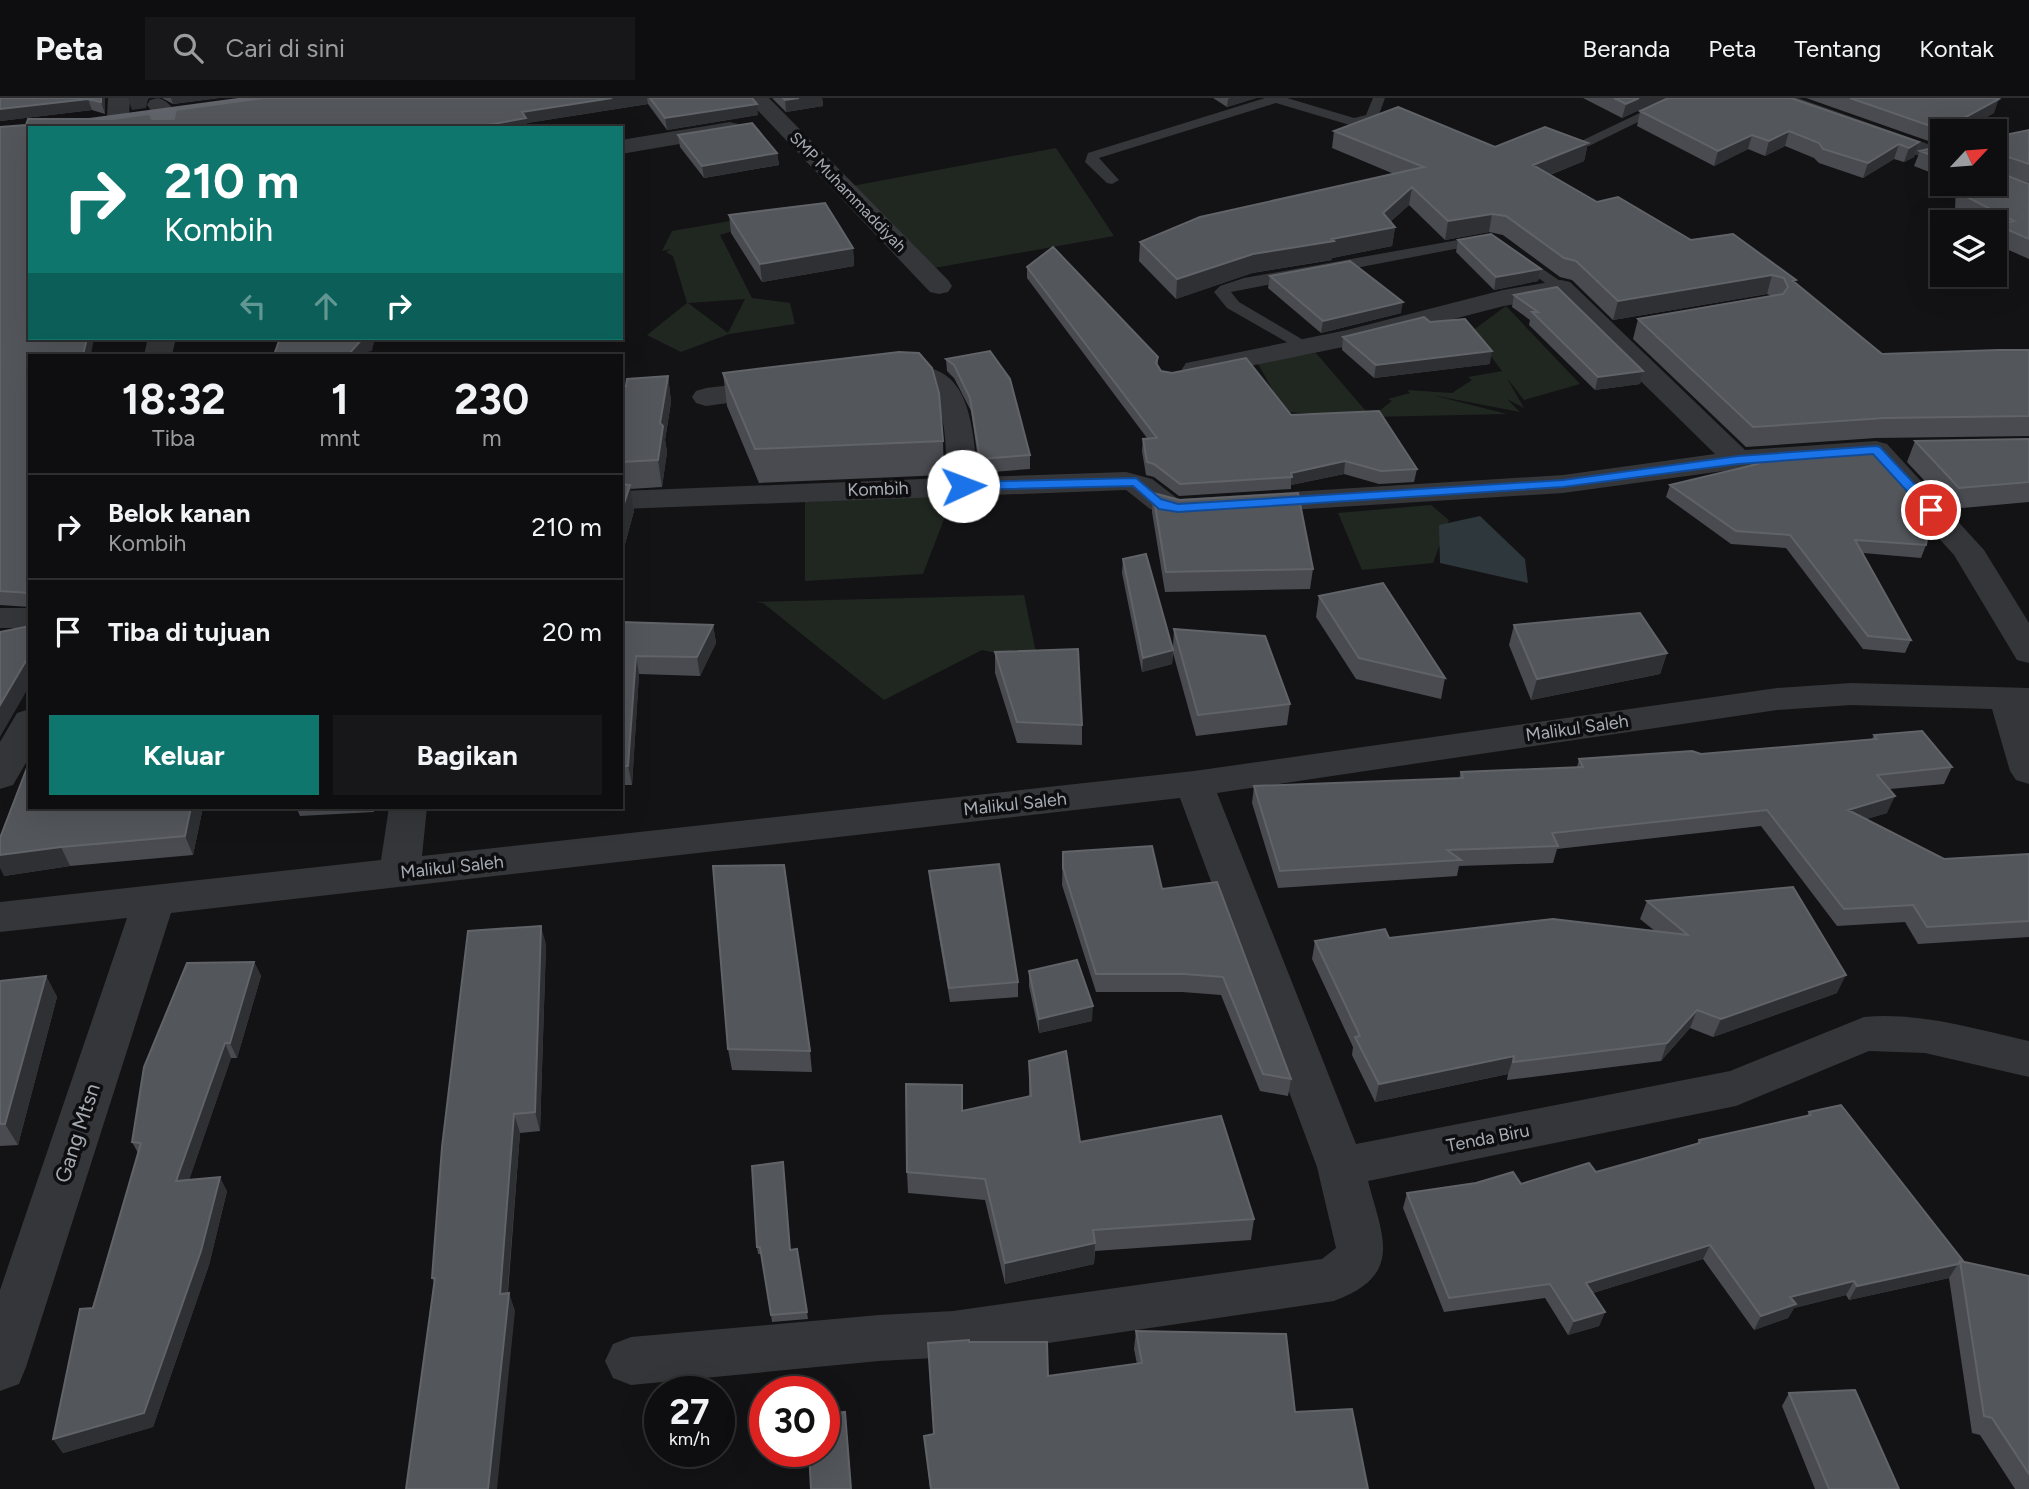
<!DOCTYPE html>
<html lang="id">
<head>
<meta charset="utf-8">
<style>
  body { margin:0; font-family:Figtree,sans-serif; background:#171719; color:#f1f3f6; height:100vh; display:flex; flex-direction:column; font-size:26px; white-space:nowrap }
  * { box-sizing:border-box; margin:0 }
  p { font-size:23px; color:#9b9c9f }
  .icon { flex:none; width:38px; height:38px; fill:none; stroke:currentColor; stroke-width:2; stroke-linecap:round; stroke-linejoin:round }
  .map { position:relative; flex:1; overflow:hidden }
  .side { position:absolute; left:28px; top:256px; width:595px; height:455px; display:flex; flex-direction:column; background:#0e0e10; border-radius:0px; box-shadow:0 7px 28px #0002,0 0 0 2px #2e2e30 }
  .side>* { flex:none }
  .banner { position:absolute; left:28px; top:28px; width:595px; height:214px; border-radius:0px; box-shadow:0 7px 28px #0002,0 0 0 2px #2e2e30; background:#0f766e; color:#fff; overflow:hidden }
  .needle { width:46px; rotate:64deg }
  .tools { position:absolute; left:1930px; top:21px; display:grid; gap:14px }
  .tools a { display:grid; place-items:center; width:77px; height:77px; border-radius:0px; background:#0e0e10; box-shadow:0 7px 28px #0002,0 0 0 2px #2e2e30; font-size:35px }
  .speed { position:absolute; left:644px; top:1278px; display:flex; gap:14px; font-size:35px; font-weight:700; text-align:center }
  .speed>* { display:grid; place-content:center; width:91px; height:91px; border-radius:50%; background:#0e0e10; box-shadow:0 7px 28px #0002,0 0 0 2px #2e2e30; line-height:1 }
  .speed small { font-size:18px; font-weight:400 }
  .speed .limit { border:10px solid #d22; background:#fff; color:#111 }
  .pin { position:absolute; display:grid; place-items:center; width:60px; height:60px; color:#fff; margin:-30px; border:4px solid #fff; border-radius:50%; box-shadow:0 2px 7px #0007 }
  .me { position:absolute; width:77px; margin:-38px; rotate:88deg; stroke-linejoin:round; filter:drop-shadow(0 0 5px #0008) }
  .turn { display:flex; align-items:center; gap:24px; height:147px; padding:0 21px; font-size:32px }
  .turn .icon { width:91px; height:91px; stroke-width:2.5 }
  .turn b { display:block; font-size:49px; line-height:60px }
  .lanes { display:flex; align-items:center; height:66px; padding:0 21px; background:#0003; justify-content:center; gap:35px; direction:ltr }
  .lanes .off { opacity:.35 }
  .eta { display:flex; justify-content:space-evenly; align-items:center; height:119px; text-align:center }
  .eta b { font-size:42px; font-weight:700; line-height:49px }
  .cta { display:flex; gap:14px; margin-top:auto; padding:14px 21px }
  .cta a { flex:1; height:80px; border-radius:0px; background:#0f766e; color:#fff; font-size:28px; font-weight:700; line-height:80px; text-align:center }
  .cta a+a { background:#171719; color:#f1f3f6 }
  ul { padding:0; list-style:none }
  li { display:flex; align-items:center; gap:21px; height:105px; padding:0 21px; border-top:2px solid #2e2e30 }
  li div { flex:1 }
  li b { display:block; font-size:26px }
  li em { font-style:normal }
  header { display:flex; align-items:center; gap:42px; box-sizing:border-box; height:98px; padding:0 35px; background:#0e0e10; border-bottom:2px solid #2e2e30 }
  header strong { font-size:33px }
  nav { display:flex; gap:38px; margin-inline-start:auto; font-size:24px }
  .search { width:490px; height:63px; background:#171719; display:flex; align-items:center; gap:18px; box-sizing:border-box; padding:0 24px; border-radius:0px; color:#9b9c9f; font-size:26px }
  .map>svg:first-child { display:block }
  .green { fill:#202720; fill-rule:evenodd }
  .water { fill:#2e373c }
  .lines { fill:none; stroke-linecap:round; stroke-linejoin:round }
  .lane { fill:#353639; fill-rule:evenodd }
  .street { fill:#353639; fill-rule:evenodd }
  .highway { fill:#61646a; fill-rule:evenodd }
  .wall { fill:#494b50 }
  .shaded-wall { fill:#2f3034 }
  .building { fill:#53565a; stroke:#606368; stroke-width:2 }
  .route { fill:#1a73e8; stroke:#114b97; stroke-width:2 }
  .labels { text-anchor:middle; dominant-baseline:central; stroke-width:7; stroke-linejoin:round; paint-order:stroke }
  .far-street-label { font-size:16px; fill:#a6acb4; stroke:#0e0e10 }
  .street-label { font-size:18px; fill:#a6acb4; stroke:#0e0e10 }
  .near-street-label { font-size:21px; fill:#a6acb4; stroke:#0e0e10 }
</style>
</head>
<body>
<header>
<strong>Peta</strong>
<div class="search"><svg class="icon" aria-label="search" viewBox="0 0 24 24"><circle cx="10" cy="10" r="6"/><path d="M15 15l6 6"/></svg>Cari di sini</div>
<nav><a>Beranda</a><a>Peta</a><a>Tentang</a><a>Kontak</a></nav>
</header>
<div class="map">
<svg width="2029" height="1391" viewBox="0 0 2029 1391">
  <rect width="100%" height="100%" fill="#131315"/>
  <path class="green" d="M1056,50L1114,138L934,170L852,88Z
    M736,122L748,128L720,137L752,200L790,205L795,226L729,236L681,254L647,237L687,205L673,158L666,154L671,151L662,153L672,133ZM745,201L728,235L688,205Z
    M1506,208L1580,286L1524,302L1507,280L1524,310L1507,301L1520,314L1432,297L1507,316L1371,319L1285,314L1257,264L1316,255L1371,319L1392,303L1388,301L1410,295L1407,292L1452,295L1472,282L1468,279L1502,273L1472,233Z
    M954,395L923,476L805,483V404Z
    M1431,407L1449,422L1433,465L1362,472L1338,415Z
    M1024,497L1038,564L982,552L884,602L763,505L755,504Z"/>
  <path class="water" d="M1480,418L1525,461L1528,485L1440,465L1439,427Z"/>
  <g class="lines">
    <path class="lane" d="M1265,0H1287L1354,20L1366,17L1373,0H1385L1377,22L1353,28L1276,5L1099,60L1119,82L1112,86L1107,85L1085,64L1088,55Z
      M1671,0H1687L1589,48H1579L1577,45Z
      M1486,137L1493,141L1491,144L1231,194L1239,204L1310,246L1312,249L1310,252L1304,254L1227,210L1214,194L1220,188L1244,180Z
      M1515,152L1566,187L1569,190L1566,193H1556L1510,159L1508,156L1510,153Z"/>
    <path class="street" d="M108,0H130L129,19L126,24H110L107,19Z
      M158,0C172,4 177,16 178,30H156L155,18L147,7L150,2Z
      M746,0H769L948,182L952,188L948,194L939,196L930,194Z
      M1766,0H1798L1942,51V66L1769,5Z
      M730,24L738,26L741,31L738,36L621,56V42Z
      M1561,182L1570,184L1745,352L1876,343L1887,346L1984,452L2029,525V565L2017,562L1954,457L1868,362L1738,371L1563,395L1178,419L1150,411L1126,392L621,411V393L947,380C945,351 949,302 920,285L884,288L874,285L870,279L874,273C966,250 971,306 978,379L1126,374L1152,381L1178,401L1563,377L1715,356L1555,199L1504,208L1348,248L1196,279L1186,277L1182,271L1186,265L1196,263L1347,232L1503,192Z
      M148,240H176L172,257H144Z
      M775,282L785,285L789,291L785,297L706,308L696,305L692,299L696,293L706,290Z
      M0,510H30V530H0Z
      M1851,585L2029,590V686L2016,682L2010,673L1992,611L1851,607L1777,612L1217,695L1356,1046L1730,973L1864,919C1921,914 1974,931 2029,943V979L1925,955L1869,953L1736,1008L1368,1083C1383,1140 1404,1177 1334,1203L953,1259L879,1263L631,1287L613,1280L605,1263L613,1246L631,1239L879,1217L953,1213L1322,1161L1336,1150L1317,1069L1180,700L171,815L26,1269L19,1286L0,1293V1192L127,820L0,834V804L381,762L389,709H427L422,758L1194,673L1777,590Z
      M30,611V658L13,687L0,691V644L17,615Z"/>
    <path class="highway" d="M238,0H297L294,5L286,6L117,30H56L59,25L67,23Z"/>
  </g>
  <path class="wall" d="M0,0H105V16L92,12L0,23Z
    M162,0H219L173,6Z
    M263,0H752L758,17L667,32L648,6L527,25L30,30V509L0,507V30L152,21H174Z
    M772,0H822L823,8L786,14Z
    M1213,0H1256L1227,9Z
    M1583,0H1665L1622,20Z
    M1806,0H1996L1994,15L1961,33H1942L1937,46Z
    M1640,13L1919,44L1914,59L1904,64L1894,61L1863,80L1819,65L1814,60L1785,48L1765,58L1748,51L1714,68L1637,28Z
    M2029,32V85L1996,73L2029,86V161L1995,146V124H1978L1955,113L1956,86H1995V39Z
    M1334,33L1495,49L1588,45L1584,63L1550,77L1597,104L1795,185L1882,256L2029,252V338L1876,340L1746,349L1633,241L1638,221L1772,198L1767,196L1613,222L1572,182L1560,179L1503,137L1489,134L1445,142L1409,107L1390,124L1395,129L1392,148L1332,160V162L1252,175L1176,201L1139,163L1140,144L1394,76L1332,50Z
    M678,37L777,55L779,67L704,80L680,49Z
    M1942,51V79L1914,68L1920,53Z
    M729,117L853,150L854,168L762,184L731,135Z
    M1458,142L1541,171L1538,183L1494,192L1456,154Z
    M1027,169L1158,259V268L1161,273L1291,317L1417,371L1414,384L1379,386L1344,376L1291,387V391L1179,398L1154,379L1146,377L1142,353L1143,341L1147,340L1027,180Z
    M1270,178L1401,215L1321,235L1268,190Z
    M1514,197L1643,273L1640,286L1595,292L1529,227L1530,222L1512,209Z
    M1343,239L1490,266L1374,280L1342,252Z
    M946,261L1010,281L1030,357V371L980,375L971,313L954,280L947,273Z
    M723,275L943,343L944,377L759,385L727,308Z
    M668,278L671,304L665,342L667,354L662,389L630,391L634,413L625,446H621V288H626Z
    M2029,341V404L1951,411L1907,364L1915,343Z
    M1753,360L1926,447L1921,460L1863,455L1911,542L1905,555L1863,551L1786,450L1731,446L1666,399L1670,387L1750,368Z
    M1153,395L1180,402L1313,471L1310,491L1165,494L1152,414Z
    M1123,461L1173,549L1174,531L1290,606L1287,627L1196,638L1173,555L1172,566L1142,574L1122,475Z
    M1319,498L1445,580L1441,601L1356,581L1316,519Z
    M621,524L713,527L716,545L700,578L639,576L632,687H621Z
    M1514,527L1667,555L1660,576L1531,602L1509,547Z
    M995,554L1082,627V647L1017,645L995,575Z
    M1874,637L1952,669L1944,686L1890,691L1887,715L1866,721L1944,761L2029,756V839L1918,846L1905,824L1837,828L1761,728L1557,751L1553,765L1459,768L1457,778L1278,790L1252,705L1254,688L1459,680L1461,674L1577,669L1579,661L1701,656L1872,641Z
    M30,662L203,709L193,757L70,768L4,778Z
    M296,709H374V714L300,718Z
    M1063,754L1162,791L1291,981L1288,998L1260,993L1221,897L1182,894H1096L1062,787Z
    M929,773L1018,884V899L950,904L930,787Z
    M1647,803L1837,895L1713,939L1690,930L1661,963L1507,982L1508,976L1375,1004L1352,957L1353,949L1312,861L1315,843L1655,833L1640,821Z
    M546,846L540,1033L520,1035L508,1195L515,1213L434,1184L432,1180Z
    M254,864L261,878L237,960H231L189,1082L227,1093L209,1167L153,1329L63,1355L53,1341L138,1055L132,1044Z
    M1029,873L1092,923L1039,935L1029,888Z
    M46,878L57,899L18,1047L0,1048V883Z
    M728,951L810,953L812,974L732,972Z
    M1029,963L1080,1044L1254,1121L1251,1142L1095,1153L1094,1166L1005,1186L985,1102L908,1095L907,1074L962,1013L1029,998Z
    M1809,1014L1964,1164L2029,1178V1391H2015L1980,1337L1972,1335L1949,1180L1849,1202L1846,1197L1794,1210L1788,1220L1754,1232L1703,1161L1593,1195L1605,1214L1599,1228L1568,1237L1545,1200L1444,1214L1403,1110L1407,1095L1521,1086L1596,1074L1697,1045L1699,1042L1807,1018Z
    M752,1068L791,1152L797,1151L808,1221L772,1224L762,1156H758L757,1149Z
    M1136,1233L1295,1314L1368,1391H930L924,1338L934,1336L969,1244L1048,1278L1137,1266L1134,1251Z
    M1789,1295L1899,1391H1815L1782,1308Z"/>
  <path class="shaded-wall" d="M101,0H105V16L101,4Z
    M128,0H150L148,1L146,10L132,12Z
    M171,0H219L173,6Z
    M612,0H647L648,6L527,25L528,30H471L522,14Z
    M799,0H822L823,8L786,14L785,2Z
    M1230,0H1256L1227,9L1228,1Z
    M1639,0H1665L1622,20L1626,6Z
    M88,1L92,12L0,23V11Z
    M1999,1L1994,15L1961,33H1942V43L1937,46L1942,32Z
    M757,6L758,17L667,32L665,20Z
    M1789,33L1785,48L1765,58L1769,43Z
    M1752,37L1748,51L1714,68L1718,53Z
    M1919,44L1914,59L1904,64L1909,50Z
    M1588,45L1584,63L1529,85L1533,67Z
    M1899,46L1894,61L1863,80L1868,65Z
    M777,55L779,67L704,80L702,68Z
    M1412,89L1409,107L1382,131L1395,129L1392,148L1332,160V162L1252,175L1176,201L1177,181L1253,156L1332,141L1383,115Z
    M1492,116L1489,134L1445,142L1448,123Z
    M853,150L854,168L762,184L760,166Z
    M1541,171L1538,183L1494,192L1496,179Z
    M1772,177L1767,196L1613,222L1618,203Z
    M1403,204L1401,215L1321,235L1323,223Z
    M87,240H94L91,257H83Z
    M363,240H375L372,253L367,254L364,257H348Z
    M1492,253L1490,266L1374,280L1376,267Z
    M1643,273L1640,286L1595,292L1598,279Z
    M668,278L671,304L665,342L667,354L662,389L658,362L660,325Z
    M1345,363L1344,376L1291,387V375Z
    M630,387L634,413L625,446L621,427V415Z
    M713,527L716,545L700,578L697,559Z
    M1173,552L1172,566L1142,574L1143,560Z
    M1667,555L1660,576L1531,602L1537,581Z
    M30,556V587L0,639V607Z
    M636,558L639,576L632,687L628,668Z
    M1895,698L1887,715L1841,729L1848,712Z
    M191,709H203L193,757L185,738Z
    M61,749L70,768L4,778L0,770V757Z
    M541,828L546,846L540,1033L535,1014Z
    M254,864L261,878L237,960L230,945Z
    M1846,877L1837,895L1713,939L1721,921Z
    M46,878L57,899L18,1047L5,1026Z
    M1093,908L1092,923L1039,935V921Z
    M1697,912L1690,930L1661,963L1667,945Z
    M225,945L231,960L184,1097L176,1083Z
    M1514,958L1508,976L1375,1004L1379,986Z
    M514,1016L520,1035L506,1213L500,1196Z
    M220,1079L227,1093L209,1167L153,1329L63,1355L53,1341Z
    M1095,1145L1094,1166L1005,1186V1165Z
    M1710,1147L1703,1161L1580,1199L1586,1185Z
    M1958,1166L1949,1180L1849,1202L1857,1188Z
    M1854,1183L1846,1197L1794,1210L1788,1220L1754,1232L1761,1218L1790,1199Z
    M509,1195L515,1213L497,1391H488Z
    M1605,1214L1599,1228L1568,1237L1574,1223Z"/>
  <path class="building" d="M0,0H101V4L88,1L0,11Z
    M263,0H612L522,14L526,20L471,30H30V240H87L83,257H30V495L0,493V29L26,27L28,21H113L149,16L152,21H174L176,12Z
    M650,0H752L757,6L665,20Z
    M783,0H799L785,2Z
    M1614,0H1639L1626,6Z
    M1668,0H1791L1919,44L1909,50L1899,46L1868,65L1823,51L1819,45L1789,33L1769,43L1752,37L1718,53L1640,13Z
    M1850,0H1996L1999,1L1942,32Z
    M1398,9L1495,49L1545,29L1588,45L1533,67L1597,104L1618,99L1691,142L1733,136L1796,182L1793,183L1882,256L1998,252H2029V318L1884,320L1753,329L1638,221L1783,196L1788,189L1784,180L1772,177L1618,203L1576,163L1564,160L1506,118L1492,116L1448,123L1412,89L1383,115L1395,129L1332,141L1334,143L1253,156L1177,181L1140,144L1200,119L1424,69L1334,33Z
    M752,25L777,55L702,68L678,37Z
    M2029,32V66L2000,56L1998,67L1995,68V39Z
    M1937,49L1942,51V61L1920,53Z
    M1995,73L2029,86V141L1997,127L2014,123L1961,96L1962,86H1995Z
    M825,105L853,150L760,166L729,117Z
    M1491,136L1541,171L1496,179L1458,142Z
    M1053,149L1158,259L1156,265L1161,273L1172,275L1246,260L1291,317L1379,313L1417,371L1381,373L1345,363L1291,375L1292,379L1180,386L1154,366L1147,364L1143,341L1157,340L1027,169Z
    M1350,163L1403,204L1323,223L1270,178Z
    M1557,189L1643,273L1598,279L1532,214H1538L1514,197Z
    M1424,219L1430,224L1465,221L1492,253L1376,267L1343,239Z
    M280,240H367H363L348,257H274Z
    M990,253L1010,281L1030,357L980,361L970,300L954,267L946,261Z
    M899,254L919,255L932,270L939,295L943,343L755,351L723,275Z
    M668,278L660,325L663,328L658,362L621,364V288H626L627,281Z
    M2029,341V384L1959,390L1915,343Z
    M1872,352L1931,417L1926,447L1855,442L1911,542L1868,538L1790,437L1736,433L1670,387L1758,366L1753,360Z
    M621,386L630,387L621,415Z
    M1153,395L1180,402L1298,395L1313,471L1166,474Z
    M1146,456L1173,552L1143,560L1123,461Z
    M1383,485L1445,580L1359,560L1319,498Z
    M1640,515L1667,555L1537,581L1514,527Z
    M621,524L713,527L697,559L636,558L628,668H621Z
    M30,528V556L0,607V534Z
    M1174,531L1265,538L1290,606L1198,617Z
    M1078,551L1082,627L1017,624L995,554Z
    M1922,633L1952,669L1877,677L1895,698L1848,712L1944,761L2029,756V823L1927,829L1913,807L1844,811L1767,712L1552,735L1558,748L1447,752L1461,762L1280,773L1254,688L1463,680L1461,674L1583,669L1579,661L1692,653L1701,656L1877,641L1874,637Z
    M30,662V709H191L185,738L61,749L0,757V740Z
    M1152,748L1162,791L1217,784L1291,981L1263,976L1223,879L1184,876H1096L1063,770V754Z
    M999,766L1018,884L949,890L929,773Z
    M784,767L810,953L728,951L713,768Z
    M1793,789L1846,877L1721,921L1697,912L1667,945L1513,964L1514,958L1379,986L1355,939L1360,938L1315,843L1385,831L1389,840L1553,821L1688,837L1647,803Z
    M541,828L535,1014L514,1016L500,1196L509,1195L488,1391H406L435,1180H432L442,1049L468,833Z
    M1077,862L1093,908L1039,921L1029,873Z
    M254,864L230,945H225L176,1083L220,1079L201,1153L144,1315L53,1341L80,1211L93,1210L141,1045L132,1044L144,969L187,865Z
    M46,878L5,1026H0V883Z
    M1066,953L1080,1044L1221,1018L1254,1121L1093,1132L1095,1145L1005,1165L985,1081L907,1074L906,986L962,987V1013L1031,998L1029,963Z
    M1841,1007L1964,1164L1960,1163L1958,1166L1857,1188L1854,1183L1790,1199L1796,1206L1761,1218L1710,1147L1586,1185L1605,1214L1574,1223L1550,1186L1449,1200L1407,1095L1476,1085L1513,1074L1521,1086L1589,1065L1596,1074L1700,1045L1699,1042L1811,1017L1809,1014Z
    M783,1064L790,1152L797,1151L807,1214L771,1217L760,1149H757L752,1068Z
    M1960,1163L2029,1178V1376L1992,1320L1984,1318Z
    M1136,1233L1286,1236L1295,1314L1352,1311L1368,1391H931L924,1338L934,1336L928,1245L969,1242V1244H1047L1048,1278L1142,1265Z
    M1855,1292L1899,1391H1829L1789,1295Z
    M845,1314L851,1391H811L809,1353H824V1317Z"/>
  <path class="route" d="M1876,348L1880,349L1936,409V415H1927L1873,356L1738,366L1563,389L1178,414L1159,411L1133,388L963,392L957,388L963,384L1136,380L1161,401L1178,406L1563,382L1738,358Z"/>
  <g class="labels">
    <g class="far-street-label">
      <text transform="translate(848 94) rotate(46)">SMP Muhammaddiyah</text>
    </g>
    <g class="street-label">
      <text transform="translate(878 391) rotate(-2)">Kombih</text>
      <text transform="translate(1577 630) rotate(-8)">Malikul Saleh</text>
      <text transform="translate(1015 706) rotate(-6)">Malikul Saleh</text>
      <text transform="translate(452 769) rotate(-6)">Malikul Saleh</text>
      <text transform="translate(1488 1040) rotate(-11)">Tenda Biru</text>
    </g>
    <g class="near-street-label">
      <text transform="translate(77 1035) rotate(-72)">Gang Mtsn</text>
    </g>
  </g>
</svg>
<div class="tools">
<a><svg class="needle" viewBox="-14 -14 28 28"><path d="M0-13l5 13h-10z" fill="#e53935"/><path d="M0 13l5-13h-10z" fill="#9b9c9f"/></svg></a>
<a><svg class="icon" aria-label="layers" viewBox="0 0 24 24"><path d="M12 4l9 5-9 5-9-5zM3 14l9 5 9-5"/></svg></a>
</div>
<div class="speed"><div>27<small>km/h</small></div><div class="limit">30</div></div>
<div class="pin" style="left:1931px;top:412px;background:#d93025"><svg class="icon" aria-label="arrive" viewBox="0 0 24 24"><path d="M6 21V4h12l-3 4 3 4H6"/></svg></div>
<svg class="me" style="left:963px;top:388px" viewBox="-20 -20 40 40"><circle r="19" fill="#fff"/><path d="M0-13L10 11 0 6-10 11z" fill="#1a73e8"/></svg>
<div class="banner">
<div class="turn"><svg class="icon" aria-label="right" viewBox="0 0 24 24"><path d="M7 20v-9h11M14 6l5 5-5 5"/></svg><div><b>210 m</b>Kombih</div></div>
<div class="lanes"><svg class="icon off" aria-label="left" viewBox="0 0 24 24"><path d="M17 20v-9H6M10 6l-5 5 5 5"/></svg><svg class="icon off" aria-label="ahead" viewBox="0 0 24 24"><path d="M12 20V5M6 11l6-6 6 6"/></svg><svg class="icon" aria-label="right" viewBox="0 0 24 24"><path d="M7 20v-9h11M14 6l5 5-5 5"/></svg></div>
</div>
<section class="side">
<div class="eta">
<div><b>18:32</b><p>Tiba</p></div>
<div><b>1</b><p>mnt</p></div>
<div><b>230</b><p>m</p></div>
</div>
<ul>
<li><svg class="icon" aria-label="right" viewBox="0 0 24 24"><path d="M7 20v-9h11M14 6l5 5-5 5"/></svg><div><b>Belok kanan</b><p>Kombih</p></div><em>210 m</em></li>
<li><svg class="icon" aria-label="arrive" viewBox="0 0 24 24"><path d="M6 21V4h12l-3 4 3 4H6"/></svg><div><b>Tiba di tujuan</b></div><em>20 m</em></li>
</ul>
<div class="cta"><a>Keluar</a><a>Bagikan</a></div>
</section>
</div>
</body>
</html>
